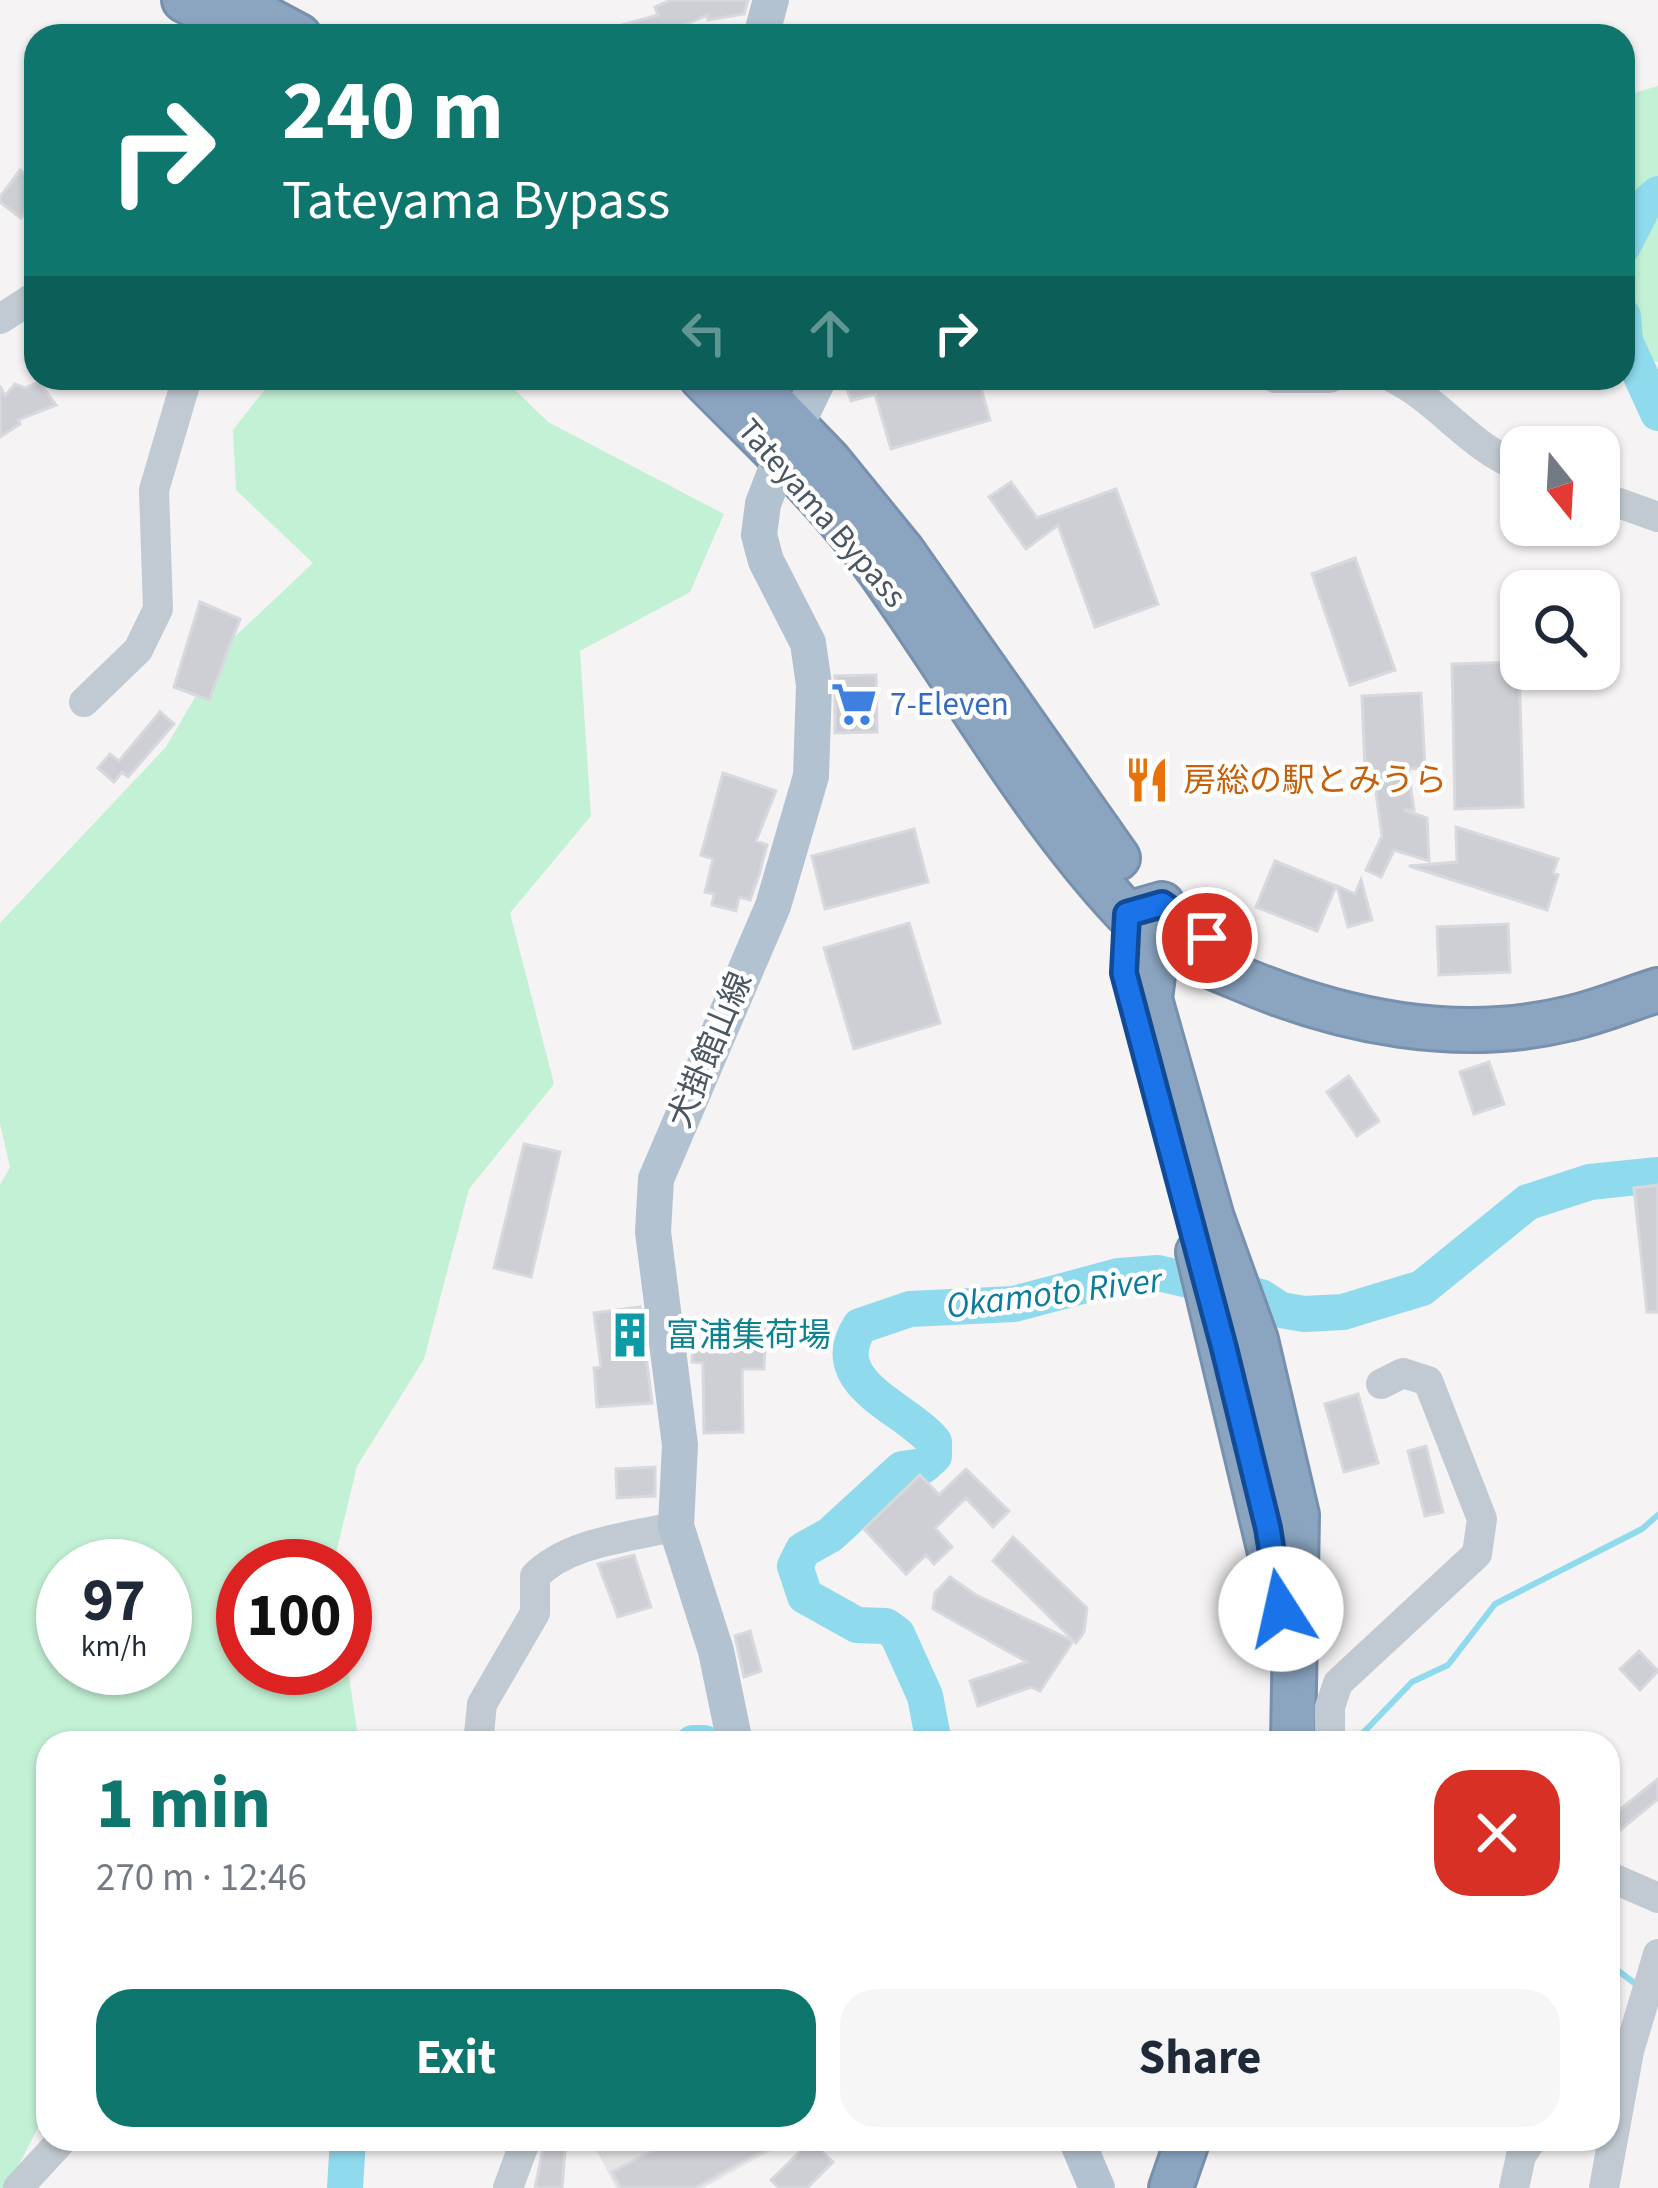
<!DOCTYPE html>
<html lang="en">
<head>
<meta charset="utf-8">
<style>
  body { margin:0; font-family:"Source Sans 3","Noto Sans JP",sans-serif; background:#f6f6f7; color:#1f2937; height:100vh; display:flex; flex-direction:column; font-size:45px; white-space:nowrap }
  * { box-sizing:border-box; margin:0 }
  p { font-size:39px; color:#747a83 }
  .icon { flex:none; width:66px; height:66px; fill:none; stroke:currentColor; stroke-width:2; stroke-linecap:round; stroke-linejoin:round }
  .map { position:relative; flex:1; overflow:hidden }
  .sheet { position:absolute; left:36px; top:1731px; width:1584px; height:420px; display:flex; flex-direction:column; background:#fff; border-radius:36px; box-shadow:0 3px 9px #0004 }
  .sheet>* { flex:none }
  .banner { position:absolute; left:24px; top:24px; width:1611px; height:366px; border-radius:36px; box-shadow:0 3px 9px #0004; background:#0f766e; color:#fff; overflow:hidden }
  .needle { width:78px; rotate:162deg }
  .buttons { position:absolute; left:1500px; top:426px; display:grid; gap:24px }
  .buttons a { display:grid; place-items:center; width:120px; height:120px; border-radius:24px; background:#fff; box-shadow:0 3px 9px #0004; font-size:60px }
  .speed { position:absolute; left:36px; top:1539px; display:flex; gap:24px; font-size:60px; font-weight:700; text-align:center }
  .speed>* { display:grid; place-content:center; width:156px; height:156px; border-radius:50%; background:#fff; box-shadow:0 3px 9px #0004; line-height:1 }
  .speed small { font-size:30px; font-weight:400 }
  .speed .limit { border:18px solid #d22; background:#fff; color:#111 }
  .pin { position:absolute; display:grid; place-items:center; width:102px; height:102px; color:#fff; margin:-51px; border:6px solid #fff; border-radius:50%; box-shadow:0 3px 12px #0007 }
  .me { position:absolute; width:132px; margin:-66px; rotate:350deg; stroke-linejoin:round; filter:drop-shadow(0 0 9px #0008) }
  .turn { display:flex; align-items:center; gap:42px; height:252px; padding:0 60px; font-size:54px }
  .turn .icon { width:156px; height:156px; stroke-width:2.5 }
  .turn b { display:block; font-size:84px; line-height:102px }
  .lanes { display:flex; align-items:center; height:114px; padding:0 60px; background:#0003; justify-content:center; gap:60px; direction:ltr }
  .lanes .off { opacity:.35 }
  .round { display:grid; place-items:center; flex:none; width:126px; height:126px; border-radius:36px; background:#f6f6f7 }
  .summary { display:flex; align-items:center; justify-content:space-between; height:204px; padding:0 60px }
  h1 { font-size:72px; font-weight:700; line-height:90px; color:#0f766e }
  .cta { display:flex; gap:24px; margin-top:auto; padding:24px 60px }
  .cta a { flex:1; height:138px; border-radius:36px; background:#0f766e; color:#fff; font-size:48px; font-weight:700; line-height:138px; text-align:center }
  .cta a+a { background:#f6f6f7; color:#1f2937 }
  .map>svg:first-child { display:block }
  .education { fill:#e6e4e5 }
  .green { fill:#c3f1d5; fill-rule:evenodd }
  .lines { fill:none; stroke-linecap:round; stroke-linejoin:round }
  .stream { stroke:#90daee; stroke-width:6 }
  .river { stroke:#90daee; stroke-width:36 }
  .building { fill:#cdcfd5; stroke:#d7d9de; stroke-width:3 }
  .highway-casing { stroke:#7690ad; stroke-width:48 }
  .minor { stroke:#c1cad2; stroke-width:30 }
  .major { stroke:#b3c2d1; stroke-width:36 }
  .highway { stroke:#8ba5c1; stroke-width:42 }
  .route-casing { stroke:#114b97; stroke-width:30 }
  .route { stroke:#1a73e8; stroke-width:21 }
  .labels { text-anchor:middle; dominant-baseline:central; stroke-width:9; stroke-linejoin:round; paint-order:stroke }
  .street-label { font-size:33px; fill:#4a5661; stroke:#fff }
  .shop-label { font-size:33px; fill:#366cbe; stroke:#fff; text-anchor:start }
  .food-label { font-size:33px; fill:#c56008; stroke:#fff; text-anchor:start }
  .culture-label { font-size:33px; fill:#0d838f; stroke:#fff; text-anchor:start }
  .water-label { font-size:36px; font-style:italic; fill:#0c7c9b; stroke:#fff }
</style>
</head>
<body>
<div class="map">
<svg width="1658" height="2188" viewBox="0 0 1658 2188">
  <rect width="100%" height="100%" fill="#f5f3f3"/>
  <path class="education" d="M591,2139H792L703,2188H616Z"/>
  <path class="green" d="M1658,86V362L1623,353V96Z
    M274,378H503L548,422L724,514L690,592L580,651L591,816L510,913L554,1084L469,1189L424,1359L357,1466L333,1566H243V1668H345V1649L357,1730L348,1743H48V2108L7,2188H0V1185L10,1167L0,1124V923L166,747L225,646L313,563L236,490L233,430ZM63,1566H165V1668H63Z"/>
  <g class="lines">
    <path class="stream" d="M1340,1742L1361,1735L1412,1682L1448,1665L1495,1604L1642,1529L1658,1515
      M1608,1963L1637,1985"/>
    <path class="river" d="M1623,246L1643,207L1658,194
      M1623,316L1625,341L1658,413
      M693,1743H704
      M934,1743L925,1696L897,1634L886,1626L857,1625L805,1596L795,1566L803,1550L830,1535L902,1469L923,1466L934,1456V1442C906,1407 823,1384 860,1326L910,1309L1014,1304L1119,1276L1158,1273L1261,1297L1281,1310L1304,1314L1343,1312L1422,1288L1528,1202L1590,1182L1658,1175
      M345,2188L348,2139"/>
  </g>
  <path class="building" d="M671,0H748L744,14L708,20L707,15L658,36H601L600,31L658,15L655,7Z
    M36,165V197L21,218L0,202V197L20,170L25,174Z
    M857,378H978L990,420L891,449L875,394L851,401L845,382Z
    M39,382L56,405L18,420L20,424L0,437V386L5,396L15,384L25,388Z
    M1011,482L1037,518L1116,489L1158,604L1095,627L1058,525L1026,549L989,497Z
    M1355,558L1395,670L1350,685L1312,574Z
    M200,602L240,619L209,700L174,687Z
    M1519,662L1523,807L1455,809L1452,664Z
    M876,675L877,732L835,733V676Z
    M1421,693L1425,768L1408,769L1414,810H1404L1427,818L1429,861L1394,850L1381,877L1366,870L1382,836L1373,771H1365L1362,696Z
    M160,712L174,724L128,777L122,772L114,782L98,768L110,754L119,761Z
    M723,773L776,791L756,841L767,845L759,875L750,900L739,897L736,911L712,905L714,894L705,892L713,859L701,855Z
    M1456,827L1558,859L1553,873L1558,875L1547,910L1409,866L1457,862Z
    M914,829L928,882L825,909L812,856Z
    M1275,861L1336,886L1317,931L1256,907Z
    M1361,880L1372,920L1348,927L1337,886L1355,894Z
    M909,923L940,1023L854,1049L824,948Z
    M1508,924L1510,972L1439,975L1437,927Z
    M1489,1062L1504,1104L1474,1114L1460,1072Z
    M1349,1076L1379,1121L1357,1136L1327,1092Z
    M524,1144L560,1152L531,1277L494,1268Z
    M1658,1185V1312H1647L1634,1188Z
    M640,1307L652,1403L597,1407L594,1368L601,1367L594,1313Z
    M733,1325L766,1326L764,1369H742L743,1432L704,1433L703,1363L692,1362L693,1346L733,1351Z
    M1358,1394L1378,1463L1344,1472L1325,1404Z
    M1426,1446L1443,1512L1425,1516L1408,1451Z
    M655,1467V1496L617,1498L616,1469Z
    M966,1469L1009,1511L993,1527L966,1498L935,1528L952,1547L934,1564L926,1555L906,1574L864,1529L920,1475L939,1495Z
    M1013,1537L1087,1608L1084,1632L1076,1643L993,1561Z
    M634,1555L651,1607L618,1617L598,1564Z
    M950,1577L976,1595L1073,1641L1040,1691L1031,1687L978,1706L970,1681L1027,1662L933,1609L935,1593Z
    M750,1631L761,1671L744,1677L735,1636Z
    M1639,1651L1658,1671L1640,1690L1620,1669Z
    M1658,1779V1799L1608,1840V1819Z
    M545,2139H566L562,2188H535Z
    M674,2139H784L694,2188H621L612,2172Z
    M811,2141L833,2162L807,2188H779L771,2180Z"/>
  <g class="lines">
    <g class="highway-casing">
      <path id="highway" d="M184,0L255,36
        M234,1L299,36
        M702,378C763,440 830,501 880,572C961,685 1030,810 1125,912C1154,943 1196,960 1234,976C1340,1022 1458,1046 1571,1018C1601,1011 1629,999 1658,990
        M749,378L829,461L903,552L1118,858
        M1127,914L1162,904L1150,999L1212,1218L1256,1340L1297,1515L1293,1743
        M1198,1252L1277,1582
        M1171,2188L1188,2139"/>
    </g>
    <path class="minor" d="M0,319L36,296
      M1275,378H1330
      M1393,378C1440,401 1471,449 1521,467
      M1599,496L1658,517
      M84,702L138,650L158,609L154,490L187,378
      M478,1743L482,1704L535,1613V1576C570,1541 629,1538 676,1526
      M1330,1743V1707L1338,1683L1477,1554L1482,1519L1428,1381L1403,1373L1381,1384
      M1608,1876L1658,1898
      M18,2188L63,2139
      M508,2188L526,2139
      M1514,2188L1521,2156L1532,2139
      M1604,2188L1629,2051L1658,1954"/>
    <path class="major" d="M761,36L771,0
      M735,1743L716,1651L676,1526L680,1445L653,1232L656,1179L773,906L811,776L814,685L808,643L766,561L759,535L763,504L781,457L819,378
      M1076,2139L1097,2188"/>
    <use href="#highway" class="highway"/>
  </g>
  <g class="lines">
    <g class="route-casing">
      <path id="route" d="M1207,938L1162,904L1127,914L1124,973L1224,1348L1268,1528L1281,1609"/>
    </g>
    <use href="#route" class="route"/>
  </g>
  <defs>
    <g id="supermarket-bare" transform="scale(3.6)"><path d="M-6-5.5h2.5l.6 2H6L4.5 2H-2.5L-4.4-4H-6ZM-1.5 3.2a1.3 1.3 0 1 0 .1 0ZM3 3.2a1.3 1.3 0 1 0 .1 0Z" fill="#3f7fe0" stroke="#fff" stroke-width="2.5" paint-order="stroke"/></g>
    <g id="restaurant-bare" transform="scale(3.6)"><path d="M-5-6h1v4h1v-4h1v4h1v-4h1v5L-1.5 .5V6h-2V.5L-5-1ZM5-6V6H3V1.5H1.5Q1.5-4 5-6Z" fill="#e8710a" stroke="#fff" stroke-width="2.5" paint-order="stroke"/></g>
    <g id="building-bare" transform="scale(3.6)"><path d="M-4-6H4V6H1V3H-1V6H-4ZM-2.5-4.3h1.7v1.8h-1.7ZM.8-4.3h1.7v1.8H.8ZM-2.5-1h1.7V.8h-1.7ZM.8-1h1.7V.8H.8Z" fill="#0f9aa8" stroke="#fff" stroke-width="2.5" paint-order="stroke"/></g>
  </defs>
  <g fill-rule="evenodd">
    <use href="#supermarket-bare" x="854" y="704"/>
    <use href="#restaurant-bare" x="1147" y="780"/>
    <use href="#building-bare" x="630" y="1335"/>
  </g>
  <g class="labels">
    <g class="street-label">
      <text transform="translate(822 513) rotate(49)">Tateyama Bypass</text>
      <text transform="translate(710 1050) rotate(-67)">犬掛館山線</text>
    </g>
    <g class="shop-label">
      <text x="890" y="704">7-Eleven</text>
    </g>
    <g class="food-label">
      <text x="1183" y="780">房総の駅とみうら</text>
    </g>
    <g class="culture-label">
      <text x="666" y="1335">富浦集荷場</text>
    </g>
    <g class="water-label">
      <text transform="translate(1054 1293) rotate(-7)">Okamoto River</text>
    </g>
  </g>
</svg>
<div class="buttons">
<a><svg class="needle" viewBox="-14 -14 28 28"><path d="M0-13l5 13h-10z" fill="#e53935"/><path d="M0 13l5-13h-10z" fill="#747a83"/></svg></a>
<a><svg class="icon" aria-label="search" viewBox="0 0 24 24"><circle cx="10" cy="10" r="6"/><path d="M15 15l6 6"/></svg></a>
</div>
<div class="speed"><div>97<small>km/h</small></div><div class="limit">100</div></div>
<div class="pin" style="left:1207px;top:938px;background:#d93025"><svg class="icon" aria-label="arrive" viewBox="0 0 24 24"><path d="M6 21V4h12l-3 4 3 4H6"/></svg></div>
<svg class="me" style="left:1281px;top:1609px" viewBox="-20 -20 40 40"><circle r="19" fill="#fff"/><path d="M0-13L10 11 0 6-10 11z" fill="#1a73e8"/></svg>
<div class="banner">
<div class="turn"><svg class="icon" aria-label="right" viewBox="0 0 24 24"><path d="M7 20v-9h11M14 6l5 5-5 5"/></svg><div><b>240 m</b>Tateyama Bypass</div></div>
<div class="lanes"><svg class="icon off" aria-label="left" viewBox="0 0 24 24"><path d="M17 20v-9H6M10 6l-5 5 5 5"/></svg><svg class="icon off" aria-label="ahead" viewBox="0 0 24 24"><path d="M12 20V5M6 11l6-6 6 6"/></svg><svg class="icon" aria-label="right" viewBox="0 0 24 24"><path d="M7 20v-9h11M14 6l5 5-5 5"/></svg></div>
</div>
<section class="sheet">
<div class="summary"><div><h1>1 min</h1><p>270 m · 12:46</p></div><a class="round" style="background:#d93025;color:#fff"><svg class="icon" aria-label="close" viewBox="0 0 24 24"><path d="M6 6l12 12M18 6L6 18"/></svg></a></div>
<div class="cta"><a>Exit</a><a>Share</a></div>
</section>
</div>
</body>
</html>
